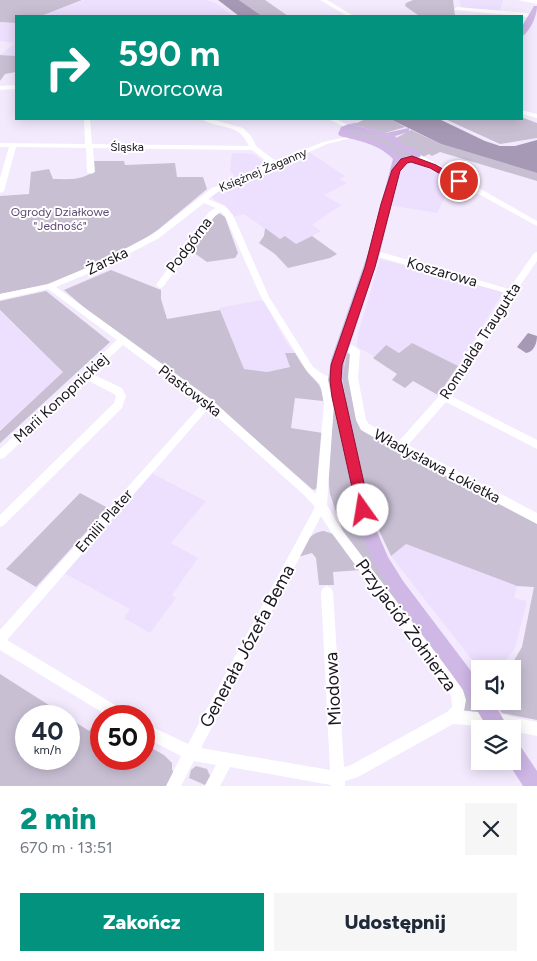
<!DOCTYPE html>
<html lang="pl">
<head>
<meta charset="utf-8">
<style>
  body { margin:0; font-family:Figtree,sans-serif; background:#f6f6f7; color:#1f2937; height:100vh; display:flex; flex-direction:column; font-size:19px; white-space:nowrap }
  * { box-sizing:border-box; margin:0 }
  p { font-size:16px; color:#747a83 }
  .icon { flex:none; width:28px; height:28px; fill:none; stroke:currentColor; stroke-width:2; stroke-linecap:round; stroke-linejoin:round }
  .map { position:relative; height:786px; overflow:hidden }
  .panel { display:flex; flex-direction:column; background:#fff; flex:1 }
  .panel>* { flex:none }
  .guide { position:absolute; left:15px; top:15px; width:508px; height:105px; border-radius:0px; box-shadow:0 2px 12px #0003; background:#02927e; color:#fff; overflow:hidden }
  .buttons { position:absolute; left:471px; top:660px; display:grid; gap:10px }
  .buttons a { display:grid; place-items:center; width:50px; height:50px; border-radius:0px; background:#fff; box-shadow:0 2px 12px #0003; font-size:25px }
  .speed { position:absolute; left:15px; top:705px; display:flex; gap:10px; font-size:25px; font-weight:700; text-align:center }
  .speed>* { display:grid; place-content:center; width:65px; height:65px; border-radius:50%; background:#fff; box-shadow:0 2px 12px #0003; line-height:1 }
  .speed small { font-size:12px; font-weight:400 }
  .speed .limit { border:8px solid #d22; background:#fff; color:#111 }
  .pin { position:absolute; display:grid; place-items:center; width:42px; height:42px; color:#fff; margin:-21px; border:2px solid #fff; border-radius:50%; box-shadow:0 1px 5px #0007 }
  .me { position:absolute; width:55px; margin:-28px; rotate:347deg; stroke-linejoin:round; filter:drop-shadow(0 0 4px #0008) }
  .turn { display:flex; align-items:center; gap:18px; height:105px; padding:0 20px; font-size:22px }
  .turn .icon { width:65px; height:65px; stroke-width:2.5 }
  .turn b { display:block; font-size:35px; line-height:42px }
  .round { display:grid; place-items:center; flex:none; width:52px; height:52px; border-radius:0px; background:#f6f6f7 }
  .head { display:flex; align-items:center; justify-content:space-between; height:85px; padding:0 20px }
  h1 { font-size:30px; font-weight:800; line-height:38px; color:#02927e }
  .primary-button { display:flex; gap:10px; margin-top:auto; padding:10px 20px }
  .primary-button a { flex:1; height:58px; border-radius:0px; background:#02927e; color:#fff; font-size:20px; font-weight:800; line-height:58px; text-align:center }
  .primary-button a+a { background:#f6f6f7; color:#1f2937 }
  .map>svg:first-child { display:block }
  .built { fill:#eddffe }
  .green { fill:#c8bfd3 }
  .water { fill:#a699b5 }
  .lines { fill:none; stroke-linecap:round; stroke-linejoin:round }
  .minor { fill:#fff; fill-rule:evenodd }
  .major { fill:#cfb7e6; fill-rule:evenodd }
  .route { fill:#e11d48; stroke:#92132f }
  .labels { text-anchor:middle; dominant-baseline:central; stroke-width:4; stroke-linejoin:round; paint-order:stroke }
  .far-street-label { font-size:12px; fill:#1b1520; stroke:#fff }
  .far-park-label { font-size:12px; fill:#5f4a74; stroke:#fff }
  .street-label { font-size:15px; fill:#1b1520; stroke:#fff }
  .near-street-label { font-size:18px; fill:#1b1520; stroke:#fff }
</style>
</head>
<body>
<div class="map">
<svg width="537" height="786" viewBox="0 0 537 786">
  <rect width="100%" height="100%" fill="#f3eafe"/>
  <path class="built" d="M85,0H207L217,4L233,16H41Z
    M460,0H503L500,11L461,8Z
    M0,22L16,23V56L0,55L15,43L0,41Z
    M309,152L345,176L339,179L347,183L324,195L341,205L312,225L321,231L312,236L296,244L285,236L280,239L244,214L233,217L228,208L213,199L212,195L226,187Z
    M232,153L253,154L267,164L236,177L230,171Z
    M413,161L453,181L437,213L388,205L399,170L405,162Z
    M380,259L503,292L458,366L412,343L399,353L385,345L374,356L357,347L358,334Z
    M261,300L265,303L286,342L295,353L285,354L291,366L267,372L244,369L219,308Z
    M0,311L63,372L0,430Z
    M151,473L206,501L171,543L198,558L172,595L176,598L150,633L124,618L130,609L64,573Z
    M406,544L517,586L514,598L527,601L515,648L499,669L480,670L391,556Z"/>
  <path class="green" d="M0,0H82L41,16H16V23L0,22Z
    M239,0H265L288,16H262Z
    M413,0H453L455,16L418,15L405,6L406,3Z
    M0,55L16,56V72L5,74L0,81Z
    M521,117L537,123V138L500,144L445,119L516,120Z
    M365,119H390L405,127L385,133L349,124L356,123L350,122L357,123Z
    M354,129L387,138L412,155L404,158L350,135L347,131Z
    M411,130L441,144L537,173V181L440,152L432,156L429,154L421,158L402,146L396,138Z
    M93,161H124L125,165L175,163L177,177H203L207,189L159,229L134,246L56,283L0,294V196L29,194L31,172L49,169L53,179C68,179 81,181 94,171Z
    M219,213L225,217L238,253L235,258L207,262L190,250L214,217Z
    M265,228L280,239L285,236L296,244L312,236L337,254L330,258L288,268L275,254L259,243L264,236Z
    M111,270L161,290V299L167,319L220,310L244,369L267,372L290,367L285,353H295C299,359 302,365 306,370C315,382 324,385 323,401L295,398L291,428L323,433L319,487L314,490L312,489L221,409L87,310L64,290Z
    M46,291L110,342L0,443V431L63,372L0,310V301Z
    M412,343L458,366L438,395L413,381L405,388L392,380L397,374L373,358L386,345L399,353Z
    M347,353L351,355L359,425L537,523V720L502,713L492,701H512V669H509L522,647L534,587L517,586L406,544L391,556L376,524L356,453L342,378Z
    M334,404L361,524L480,713L462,710L343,532L330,494L328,477Z
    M80,493L108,508L36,587L6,569Z
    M324,531L333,534L361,570L333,572L334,585H319L316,558L312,553L298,557C305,545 309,532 324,531Z
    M0,674L66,716H26V759H69V718L89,731L97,720L101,722V759H144V744L164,755L172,763V770L174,772L167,786H0Z
    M196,766L207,769L210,776L205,785L189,778L191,770Z"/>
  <path class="water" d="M218,0H239L262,16H239Z
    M390,119H439L485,141L500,146H515L537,140V173L441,144Z
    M528,333L537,336C537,343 534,352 526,353L517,347Z"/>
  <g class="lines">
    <path class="minor" d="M320,0H327L354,16H347Z
      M518,0H537V4Z
      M457,7L527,13L530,15L527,17L455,10L454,9Z
      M16,85V89L0,90V86Z
      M521,110L537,114V118L521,114Z
      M84,119H90L92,144L249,146C239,122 219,130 201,119H211L243,128L251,136L257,147L276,161L323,142L351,136V138L327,144L218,192L208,199L225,206L233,215L269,297L313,367L324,375L338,378L340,380L335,383H329L333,395L338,393L343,397L342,400L334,402L327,505L339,526L462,687L466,700L464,711L494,713L537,722V736L512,731V729L453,724L358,777L345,781V786H331V785L230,767L220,786H205L216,765L194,761L181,786H166L181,756L144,737V723L188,744L315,507L304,495L208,409L7,640L125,711L127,716H108L0,650V630L202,404L123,345L92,374L122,388L126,396L122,408L4,525L0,527V515L114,403L116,396L114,394L87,380L4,458L0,459V449L117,340L48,289L0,300V294L48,284L98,263L153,234L212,188L270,164L252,150L93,148L95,172L91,174L87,172L86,148L16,147L4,191L0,193V178L9,147H0V143L85,144ZM204,203L216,208L209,212L156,285L160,288L163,287L215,216L221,212L225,216L261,297L307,371L320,384L324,403L316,494L212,400L56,287L104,267L159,238ZM321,516L331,532L451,695L452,707L447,712L351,765L344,767L333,592L331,588L327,586L323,588L321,592L330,770L201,748Z
      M328,119H336L352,127L347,128Z
      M413,154H419L537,221V226L413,158Z
      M371,251H377L509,289L534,253L537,252V261L515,293L451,396L537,440V449L446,402L408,445L537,513V524L396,450L361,430L356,420L348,378L350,353L340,348L338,346L340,344C346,342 356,346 360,351L358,378L366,420L369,424L399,441L441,394L506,293L371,255Z"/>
    <path class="major" d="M534,6H537C537,16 530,32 521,37V28Z
      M349,124L386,133L409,128V132L395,136L402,144L417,149L421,156L413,161H402L380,253L345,360L342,380L375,527L388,557L403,581L480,683V701H493L509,729H488L474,705L391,591L373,561L359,527L328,380L331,360L368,253L393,159C379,144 359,141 340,136L338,134L341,127ZM355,130L387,139L396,148L411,155H401C386,141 368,137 348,132L350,130Z
      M512,741L519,744L537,771V786H523L507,761H512Z"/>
  </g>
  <path class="route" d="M412,156L436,165L463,181L456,183L430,168L411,162L407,163L400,171L375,267L342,365L341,380L370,510L368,514L363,515L359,514L357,510L332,397L330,380L331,365L365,267L381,204L392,170L401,159Z"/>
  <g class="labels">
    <g class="far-street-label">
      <text x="127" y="147">Śląska</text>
      <text transform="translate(263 170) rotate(-23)">Księżnej Żaganny</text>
    </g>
    <g class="far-park-label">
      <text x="60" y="212">Ogrody Działkowe<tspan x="60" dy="14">"Jedność"</tspan></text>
    </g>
    <g class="street-label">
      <text transform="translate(189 245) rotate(-53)">Podgórna</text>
      <text transform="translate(107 261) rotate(-26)">Żarska</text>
      <text transform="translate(442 272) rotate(16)">Koszarowa</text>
      <text transform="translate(480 341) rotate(-57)">Romualda Traugutta</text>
      <text transform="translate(190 391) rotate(37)">Piastowska</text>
      <text transform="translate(61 398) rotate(-43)">Marii Konopnickiej</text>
      <text transform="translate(437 466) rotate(28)">Władysława Łokietka</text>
      <text transform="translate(104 521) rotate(-49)">Emilii Plater</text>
    </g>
    <g class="near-street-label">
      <text transform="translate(406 625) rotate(54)">Przyjaciół Żołnierza</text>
      <text transform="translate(247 646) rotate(-62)">Generała Józefa Bema</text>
      <text transform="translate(333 689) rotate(-93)">Miodowa</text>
    </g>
  </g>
</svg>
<div class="buttons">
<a><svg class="icon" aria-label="sound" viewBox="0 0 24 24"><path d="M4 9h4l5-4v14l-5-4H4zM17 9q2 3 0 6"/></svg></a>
<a><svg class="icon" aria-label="layers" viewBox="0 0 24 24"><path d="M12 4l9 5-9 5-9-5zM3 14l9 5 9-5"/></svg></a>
</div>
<div class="speed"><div>40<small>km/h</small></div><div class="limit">50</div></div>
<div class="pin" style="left:459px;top:181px;background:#d93025"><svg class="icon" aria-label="arrive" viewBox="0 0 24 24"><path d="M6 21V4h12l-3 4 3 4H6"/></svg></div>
<svg class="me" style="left:363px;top:510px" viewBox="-20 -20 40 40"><circle r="19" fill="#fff"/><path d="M0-13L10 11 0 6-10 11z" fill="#e11d48"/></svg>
<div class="guide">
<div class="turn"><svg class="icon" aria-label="right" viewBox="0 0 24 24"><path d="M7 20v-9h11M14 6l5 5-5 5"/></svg><div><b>590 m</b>Dworcowa</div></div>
</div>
</div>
<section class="panel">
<div class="head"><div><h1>2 min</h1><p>670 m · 13:51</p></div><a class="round"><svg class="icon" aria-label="close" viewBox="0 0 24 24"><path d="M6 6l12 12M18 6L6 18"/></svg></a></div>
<div class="primary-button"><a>Zakończ</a><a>Udostępnij</a></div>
</section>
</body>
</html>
